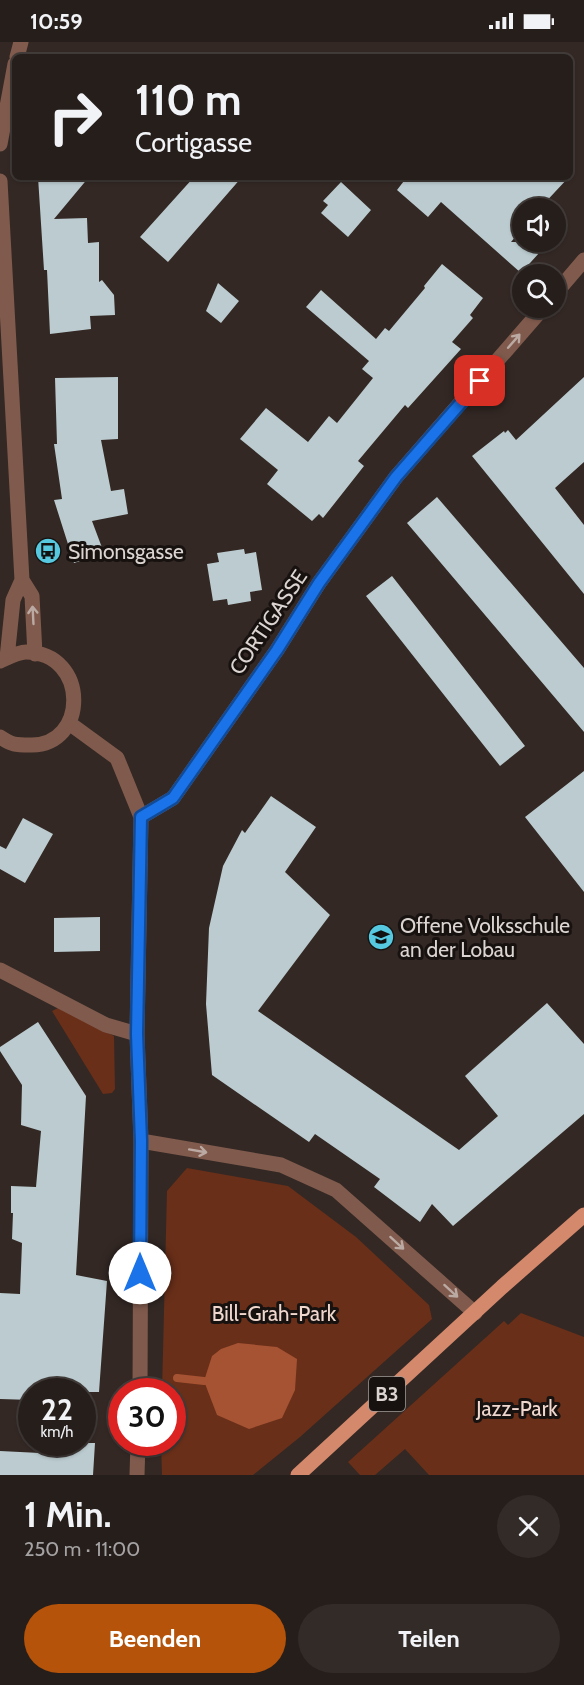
<!DOCTYPE html>
<html lang="de">
<head>
<meta charset="utf-8">
<style>
  body { margin:0; font-family:Cabin,sans-serif; background:#322b28; color:#f1f3f6; height:100vh; display:flex; flex-direction:column; font-size:22px; white-space:nowrap }
  * { box-sizing:border-box; margin:0 }
  p { font-size:20px; color:#a4a2a3 }
  .icon { flex:none; width:33px; height:33px; fill:none; stroke:currentColor; stroke-width:2; stroke-linecap:round; stroke-linejoin:round }
  .map { position:relative; height:1433px; overflow:hidden }
  .side { display:flex; flex-direction:column; background:#261e1b; flex:1 }
  .side>* { flex:none }
  .hud { position:absolute; left:12px; top:12px; width:561px; height:126px; border-radius:9px; box-shadow:0 2px 4px #0004,0 0 0 2px #423c3a; background:#261e1b; color:#f1f3f6; overflow:hidden }
  .tools { position:absolute; left:512px; top:156px; display:grid; gap:12px }
  .tools a { display:grid; place-items:center; width:54px; height:54px; border-radius:50%; background:#261e1b; box-shadow:0 2px 4px #0004,0 0 0 2px #423c3a; font-size:30px }
  .speed { position:absolute; left:18px; top:1336px; display:flex; gap:12px; font-size:30px; font-weight:700; text-align:center }
  .speed>* { display:grid; place-content:center; width:78px; height:78px; border-radius:50%; background:#261e1b; box-shadow:0 2px 4px #0004,0 0 0 2px #423c3a; line-height:1 }
  .speed small { font-size:15px; font-weight:400 }
  .speed .limit { border:9px solid #d22; background:#fff; color:#111 }
  .pin { position:absolute; display:grid; place-items:center; width:51px; height:51px; color:#fff; margin:-26px; border-radius:12px; box-shadow:0 3px 9px #0006 }
  .me { position:absolute; width:66px; margin:-33px; rotate:0deg; stroke-linejoin:round; filter:drop-shadow(0 0 4px #0008) }
  .turn { display:flex; align-items:center; gap:21px; height:126px; padding:0 24px; font-size:27px }
  .turn .icon { width:78px; height:78px; stroke-width:2.5 }
  .turn b { display:block; font-size:42px; line-height:51px }
  .round { display:grid; place-items:center; flex:none; width:63px; height:63px; border-radius:32px; background:#322b28 }
  .headline { display:flex; align-items:center; justify-content:space-between; height:102px; padding:0 24px }
  h1 { font-size:36px; font-weight:700; line-height:45px }
  .action { display:flex; gap:12px; margin-top:auto; padding:12px 24px }
  .action a { flex:1; height:69px; border-radius:36px; background:#b45309; color:#fff; font-size:24px; font-weight:700; line-height:69px; text-align:center }
  .action a+a { background:#322b28; color:#f1f3f6 }
  .status { display:flex; justify-content:space-between; align-items:center; height:42px; padding:0 30px; background:#261e1b; direction:ltr }
  .status svg { height:16px; fill:currentColor }
  .map>svg:first-child { display:block }
  .green { fill:#692f19 }
  .water { fill:#a65333 }
  .lines { fill:none; stroke-linecap:round; stroke-linejoin:round }
  .stream { stroke:#a65333; stroke-width:8 }
  .building { fill:#bbcbcf }
  .street { stroke:#805b4d; stroke-width:15 }
  .primary { stroke:#d4896d; stroke-width:15 }
  .oneway { stroke:#bbaaa3 }
  .route-casing { stroke:#114b97; stroke-width:15 }
  .route { stroke:#1a73e8; stroke-width:10 }
  .labels { text-anchor:middle; dominant-baseline:central; stroke-width:6; stroke-linejoin:round; paint-order:stroke }
  .shield { fill:#171210; stroke:#a09a97; stroke-width:1.5 }
  .shield-label { font-size:20px; font-weight:bold; fill:#dbd4d1 }
  .poi-label { font-size:21px; fill:#dbd4d1; stroke:#171210; text-anchor:start }
  .street-label { font-size:21px; fill:#dbd4d1; stroke:#171210 }
  .park-label { font-size:21px; fill:#f0d7ce; stroke:#171210 }
</style>
</head>
<body>
<div class="status"><b>10:59</b><svg viewBox="0 0 49 12"><path d="M0 12V9h3v3zM5 12V6h3v6zM10 12V3h3v9zM15 12V0h3v12zM26 1h20v11H26zM47 4h2v5h-2z"/></svg></div>
<div class="map">
<svg width="584" height="1433" viewBox="0 0 584 1433">
  <rect width="100%" height="100%" fill="#332824"/>
  <path class="green" d="M58,966L114,994L115,1047L112,1051L103,1052L52,969Z
    M187,1126L288,1144L356,1195L429,1263L432,1277L300,1395L253,1433H162L161,1401H172V1350H162L167,1149Z
    M521,1271L584,1295V1433H429L405,1407L375,1433H360L348,1420L504,1279L508,1283Z"/>
  <path class="water" d="M238,1301L277,1305L297,1317L295,1348L282,1376L249,1387L217,1373L204,1339L212,1314L221,1307Z"/>
  <g class="lines">
    <path class="stream" d="M177,1336L204,1339"/>
  </g>
  <path class="building" d="M38,135H89L54,177L87,176L88,201L99,200V240L102,238L114,253L115,273L90,274L91,287L50,292L47,228H44Z
    M194,135H242L168,220L140,195Z
    M407,135H569L540,166H522V187L511,200H549L521,231L441,160L428,175L397,148Z
    M341,140L371,168L348,195L321,171L328,163L323,159Z
    M442,222L483,256L470,273L473,276L452,300L461,307L408,366L405,363L358,419L364,424L338,457L323,476L319,472L312,479L267,442L278,428L240,397L266,366L308,400L329,374L337,381L373,336L362,327L369,319L306,265L321,248L376,297L385,286L389,289L425,246L424,244Z
    M218,241L239,259L221,281L206,269Z
    M118,335V397L101,398L111,449L124,447L128,472L92,479L104,511L74,521L54,458L62,457L54,402H57L55,336Z
    M584,335V420L555,446L584,483V552L472,414L504,389L505,391L508,388L516,398Z
    M437,455L584,626V690L407,481Z
    M244,507L245,512L256,510L262,548L250,550L251,559L228,563L227,557L213,559L207,522L219,520L217,511Z
    M392,534L525,704L500,724L366,554Z
    M584,729V850L525,775Z
    M271,754L316,785L285,830L330,873L258,969L459,1108L498,1074L465,1034L547,961L584,1002V1072L453,1184L432,1162L420,1180L374,1145L380,1137L315,1092L309,1100L212,1033L206,962L209,886L223,824L242,788L245,791Z
    M23,776L53,792L25,841L0,827V804L6,807Z
    M100,875V909L54,910V876Z
    M38,980L86,1054L76,1233L107,1239L99,1350H32V1358L0,1357V1251L20,1252L22,1201L12,1197L13,1171H11V1144L36,1145L41,1089L21,1083L22,1043L0,1009V1005Z
    M41,1401H95L93,1433H0V1409L40,1411Z"/>
  <g class="lines">
    <path class="street" d="M17,15L21,0
      M0,102L15,22
      M0,139L22,538L13,558L7,616
      M555,252L584,218
      M22,538L32,554L35,612
      M0,619C7,616 18,610 26,610C90,611 88,705 30,703C15,703 12,703 0,695
      M69,681L117,716L141,775L137,992L141,1099L140,1350
      M141,775L173,756L277,608L319,541L396,435L543,266
      M0,928L106,983L137,992
      M141,1099L281,1123L336,1148L475,1271
      M137,1433L138,1401"/>
    <path class="primary" d="M298,1433L502,1245L584,1173"/>
  </g>
  <defs><path id="oneway-shaft" d="M-6 0H5M1.5-3L5.5 0L1.5 3" fill="none" stroke-width="1.6" stroke-linecap="round" stroke-linejoin="round" transform="scale(1.5)"/></defs>
  <g class="oneway">
    <use href="#oneway-shaft" transform="translate(514 299) rotate(-49)"/>
    <use href="#oneway-shaft" transform="translate(33 573) rotate(-93)"/>
    <use href="#oneway-shaft" transform="translate(198 1109) rotate(10)"/>
    <use href="#oneway-shaft" transform="translate(397 1201) rotate(42)"/>
    <use href="#oneway-shaft" transform="translate(451 1249) rotate(42)"/>
  </g>
  <g class="lines">
    <g class="route-casing">
      <path id="route" d="M140,1231L141,1099L137,992L141,775L173,756L277,608L319,541L396,435L480,339"/>
    </g>
    <use href="#route" class="route"/>
  </g>
  <defs>
    <g id="bus-disc" transform="scale(1.35)"><circle r="9.5" fill="#56c9e1" stroke="#171210"/><path d="M-5-6H5V4H4V6H2V4H-2V6H-4V4H-5ZM-3.5-4V0h7V-4ZM-3.5 1.2v1.5H-2V1.2ZM2 1.2v1.5H3.5V1.2Z" fill="#111"/></g>
    <g id="school-disc" transform="scale(1.35)"><circle r="9.5" fill="#56c9e1" stroke="#171210"/><path d="M0-5L7-2L0 1L-7-2ZM-4 1L0 2.5L4 1V4Q0 6-4 4Z" fill="#111"/></g>
  </defs>
  <g fill-rule="evenodd">
    <use href="#bus-disc" x="48" y="509"/>
    <use href="#school-disc" x="381" y="895"/>
  </g>
  <g class="labels">
    <rect class="shield" x="369" y="1335" width="36" height="34" rx="4.5"/>
    <g class="shield-label">
      <text x="387" y="1352">B3</text>
    </g>
    <g class="poi-label">
      <text x="68" y="509">Simonsgasse</text>
      <text x="400" y="883">Offene Volksschule<tspan x="400" dy="24">an der Lobau</tspan></text>
    </g>
    <g class="street-label">
      <text transform="translate(268 580) rotate(-56)">CORTIGASSE</text>
    </g>
    <g class="park-label">
      <text x="274" y="1271">Bill-Grah-Park</text>
      <text x="517" y="1366">Jazz-Park</text>
    </g>
  </g>
</svg>
<div class="tools">
<a><svg class="icon" aria-label="sound" viewBox="0 0 24 24"><path d="M4 9h4l5-4v14l-5-4H4zM17 9q2 3 0 6"/></svg></a>
<a><svg class="icon" aria-label="search" viewBox="0 0 24 24"><circle cx="10" cy="10" r="6"/><path d="M15 15l6 6"/></svg></a>
</div>
<div class="speed"><div>22<small>km/h</small></div><div class="limit">30</div></div>
<div class="pin" style="left:480px;top:339px;background:#d93025"><svg class="icon" aria-label="arrive" viewBox="0 0 24 24"><path d="M6 21V4h12l-3 4 3 4H6"/></svg></div>
<svg class="me" style="left:140px;top:1231px" viewBox="-20 -20 40 40"><circle r="19" fill="#fff"/><path d="M0-13L10 11 0 6-10 11z" fill="#1a73e8"/></svg>
<div class="hud">
<div class="turn"><svg class="icon" aria-label="right" viewBox="0 0 24 24"><path d="M7 20v-9h11M14 6l5 5-5 5"/></svg><div><b>110 m</b>Cortigasse</div></div>
</div>
</div>
<section class="side">
<div class="headline"><div><h1>1 Min.</h1><p>250 m · 11:00</p></div><a class="round"><svg class="icon" aria-label="close" viewBox="0 0 24 24"><path d="M6 6l12 12M18 6L6 18"/></svg></a></div>
<div class="action"><a>Beenden</a><a>Teilen</a></div>
</section>
</body>
</html>
